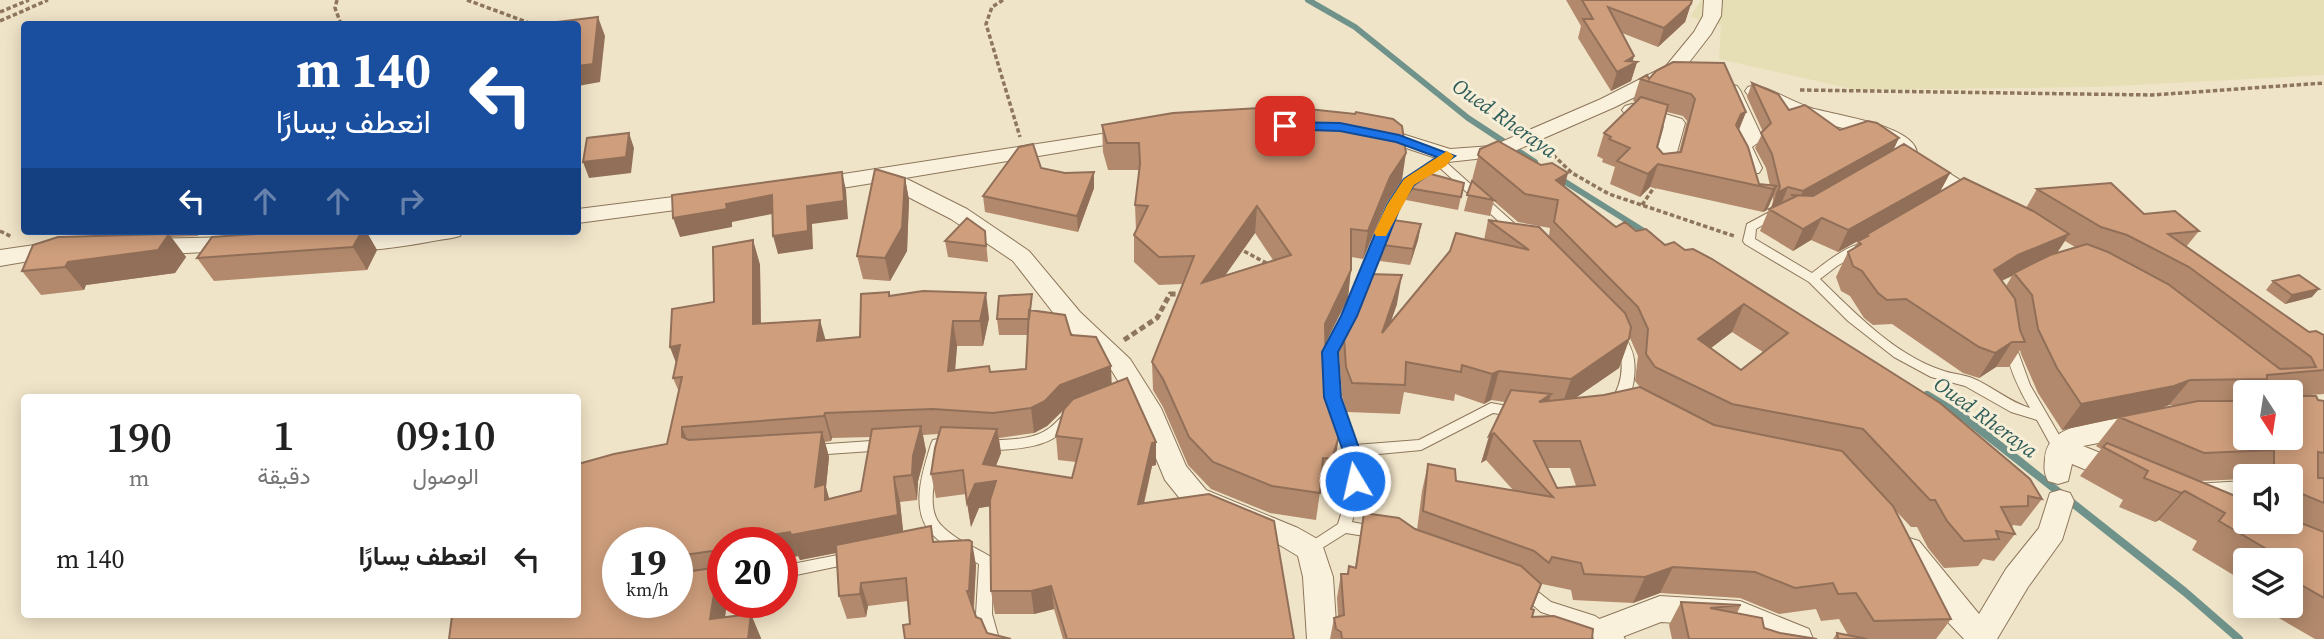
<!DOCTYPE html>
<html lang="ar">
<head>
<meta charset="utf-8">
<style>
  body { margin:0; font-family:"Source Serif 4",Vazirmatn,serif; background:#f2f2f2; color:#222; direction:rtl; height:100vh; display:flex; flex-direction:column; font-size:26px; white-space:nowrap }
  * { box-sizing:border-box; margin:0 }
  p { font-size:23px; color:#767676 }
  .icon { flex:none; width:38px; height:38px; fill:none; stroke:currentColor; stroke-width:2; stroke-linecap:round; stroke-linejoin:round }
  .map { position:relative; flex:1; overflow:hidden; direction:ltr }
  .sheet { position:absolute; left:21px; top:394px; width:560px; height:224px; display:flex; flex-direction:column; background:#fff; border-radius:7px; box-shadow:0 4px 18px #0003; direction:rtl }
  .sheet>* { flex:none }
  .hud { position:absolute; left:21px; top:21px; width:560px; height:214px; border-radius:7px; box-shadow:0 4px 18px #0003; direction:rtl; background:#1a4fa0; color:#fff; overflow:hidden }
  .needle { width:46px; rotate:168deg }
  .fabs { position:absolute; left:2233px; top:380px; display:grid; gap:14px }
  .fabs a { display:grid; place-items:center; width:70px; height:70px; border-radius:7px; background:#fff; box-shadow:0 4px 18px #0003; font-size:35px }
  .speed { position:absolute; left:602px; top:527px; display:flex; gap:14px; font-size:35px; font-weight:700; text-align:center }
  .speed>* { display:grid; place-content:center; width:91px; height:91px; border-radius:50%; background:#fff; box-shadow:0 4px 18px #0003; line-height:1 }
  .speed small { font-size:18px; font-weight:400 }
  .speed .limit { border:10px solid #d22; background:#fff; color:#111 }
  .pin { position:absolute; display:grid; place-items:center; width:60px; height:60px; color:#fff; margin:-30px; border-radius:14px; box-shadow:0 4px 10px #0006 }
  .me { position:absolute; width:77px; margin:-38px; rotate:351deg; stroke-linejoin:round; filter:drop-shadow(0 0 5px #0008) }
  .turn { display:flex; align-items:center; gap:24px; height:147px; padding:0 35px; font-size:32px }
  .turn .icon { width:91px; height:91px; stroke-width:2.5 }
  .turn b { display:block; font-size:49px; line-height:60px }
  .lanes { display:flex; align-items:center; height:66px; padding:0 35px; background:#0003; justify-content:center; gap:35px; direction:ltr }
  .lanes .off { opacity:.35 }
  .eta { display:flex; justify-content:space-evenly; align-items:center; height:119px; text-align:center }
  .eta b { font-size:42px; font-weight:600; line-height:49px }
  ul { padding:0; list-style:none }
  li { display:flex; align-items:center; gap:21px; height:91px; padding:0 35px }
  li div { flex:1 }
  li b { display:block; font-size:26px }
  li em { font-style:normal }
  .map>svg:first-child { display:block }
  .farmland { fill:#e6deb5 }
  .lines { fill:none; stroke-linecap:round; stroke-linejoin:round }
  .stream-far1 { stroke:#6f938a; stroke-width:6 }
  .stream { stroke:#6f938a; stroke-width:8 }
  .lane-casing { stroke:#8d765c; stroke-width:2 }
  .street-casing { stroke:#8d765c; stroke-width:2 }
  .path-far1 { stroke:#8d765c; stroke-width:3.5; stroke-dasharray:4.5 2.5; stroke-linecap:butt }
  .path { stroke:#8d765c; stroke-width:5; stroke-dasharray:6 3.5; stroke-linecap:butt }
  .lane { fill:#faf1dc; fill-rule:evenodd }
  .street { fill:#faf1dc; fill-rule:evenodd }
  .wall { fill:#b2896c; fill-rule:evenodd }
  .shaded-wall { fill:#916f58 }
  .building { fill:#cf9f7d; stroke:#916f58; stroke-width:2; fill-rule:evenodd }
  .route { fill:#1a73e8; stroke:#114b97; stroke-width:2 }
  .slow { fill:#f59e0b }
  .labels { text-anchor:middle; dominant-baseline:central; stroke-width:6; stroke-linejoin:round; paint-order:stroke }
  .water-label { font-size:21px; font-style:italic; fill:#2f5d5a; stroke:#f7eed8 }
</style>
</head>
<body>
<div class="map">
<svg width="2324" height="639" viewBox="0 0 2324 639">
  <rect width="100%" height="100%" fill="#f0e4c8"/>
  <path class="farmland" d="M1701,0H2324V75L2095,87L1856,90L1719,59L1721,25L1690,17Z"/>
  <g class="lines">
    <path class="stream-far1" d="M1308,0L1355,27L1468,118L1535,162
      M1559,178L1650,235"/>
    <path class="stream" d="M1927,395L1965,418L2185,592L2239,639"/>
    <g class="lane-casing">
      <path id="lane" d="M1445,156L1450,159L1447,163L1525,233L1523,236H1515L1439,167L1413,184L1400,205L1361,301L1359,304H1351L1349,301L1388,205L1404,182Z
        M1779,207L1785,211L1783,213L1756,229L1755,239L1812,273C1824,264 1849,243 1864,244L1866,247L1864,250L1837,266L1820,279C1855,313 1894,354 1941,370C1951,374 1962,374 1972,378C1992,386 2009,402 2030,408C2018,388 2009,367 2004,344L2006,341H2014L2030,385L2066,447L2064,451H2054L2037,420L2011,412L1965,386L1931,377L1894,357L1848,321L1809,282L1745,244L1743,241L1747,224Z
        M1348,314L1354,318C1349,328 1342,337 1338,348C1325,379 1345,416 1355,445L1419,440L1491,403L1523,409L1525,412L1523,415L1518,417L1493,413L1421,450L1358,456L1362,485L1352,522L1382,528L1384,532L1382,536L1377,538L1346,533L1311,555L1306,553L1304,549L1306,545L1338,524C1342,510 1348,496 1348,481C1349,437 1313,399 1323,354C1326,340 1337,327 1344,315Z
        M1619,332L1623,333C1628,342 1633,350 1634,360C1636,375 1633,410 1612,406L1610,403C1624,381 1626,359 1613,336Z
        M1070,411L1075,412L1077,416C1054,450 1022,448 986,451L981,450L979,446L981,442L986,441C1006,439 1031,441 1048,429C1056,424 1061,415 1070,411Z
        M938,439L943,440L945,444C938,465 924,505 940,524C953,539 975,547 991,557L993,561L992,614L999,639H983L976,614L979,564C963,555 944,547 932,534C909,510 923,471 931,444L933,440Z
        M886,440L891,441L893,445L891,449L886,450L813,455L808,454L806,450L808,446L813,445Z
        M853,552L858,554L860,558L858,562L782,578V566Z
        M1523,582L1528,584L1551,602L1595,616L1622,634L1625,639H1604L1585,626L1541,612L1518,592L1516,588L1518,584Z"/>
    </g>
    <g class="street-casing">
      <path id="street" d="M1704,0H1722L1721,16L1711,34L1680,74L1615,107L1503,156L1448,162L1394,144L1366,138L1363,134L1366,130L1373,128L1399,133L1450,149L1492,146L1601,99L1666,66L1694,32L1703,16Z
        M1730,84L1737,86L1740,90L1763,139L1752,147L1762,168L1759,173H1743L1730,147L1735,138L1741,136L1720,90L1723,86Z
        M1755,85C1775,90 1792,102 1811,108C1833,115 1915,125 1917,153C1929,161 1985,194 1989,201L1986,206C1961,212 1916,172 1896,157L1894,151L1875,136L1799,117L1748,95L1745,91L1748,87Z
        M1632,104L1682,119L1685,123L1671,174H1655L1652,169L1664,126L1625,114L1622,110L1625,106Z
        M1134,129L1141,131L1144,135L1141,139L905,178L967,209L1029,251L1080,312L1130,359L1161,408L1186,466L1206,490L1298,528L1321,541L1333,577L1337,639H1307L1303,577L1298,556L1278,544L1186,506L1165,480L1136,410L1112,371L1062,324L1013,261L951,219L879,182L811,193L803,191L800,186L803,181L811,179Z
        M705,193L713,195L716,200L713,205L578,223V209Z
        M393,231H463L460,236L452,238C417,243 365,256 331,247L328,242L331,237L339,235Z
        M237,237L245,240L249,245L245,250L147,255L139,252L135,247L139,242L147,239Z
        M62,241L70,244L74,249L70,254L0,266V250Z
        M2141,416L2150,419L2154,426L2150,433L2083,446L2130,465L2134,473L2130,481L2120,484L2072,464L2068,481L2058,484L2048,481C2044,473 2044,468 2045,459C2047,419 2110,421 2141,416Z
        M2245,481V503L2194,506L2184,503L2180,495L2184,487L2194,484Z
        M2060,490L2070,493L2074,501L2062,540L2028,587L1997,639H1964L1944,618L1899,559L1894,550L1899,541L1909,538L1919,541L1979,614L2006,569L2039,528L2050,493Z
        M1660,596L1740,601L1809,629L1813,639H1765L1738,627L1661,622L1617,639H1594L1590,630L1594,621Z"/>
    </g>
    <path class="path-far1" d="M337,0L335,8L341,24
      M467,0L532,24
      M1003,0L992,7L986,24L1020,137
      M0,12L29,0
      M0,21L48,0
      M1800,90L2152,95L2324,83
      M1548,150L1572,173L1609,194L1734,236
      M1642,205L1657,183
      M0,231L12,237
      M1238,248L1270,265"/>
    <path class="path" d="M1124,340L1157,318L1170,294H1182"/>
    <use href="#lane" class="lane"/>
    <use href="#street" class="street"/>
  </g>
  <path class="wall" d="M1566,0H1692L1685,22L1658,47L1622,33L1633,61L1637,62L1631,81L1611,91L1578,38L1581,26Z
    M1640,79H1649L1746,112L1739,130L1759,184L1770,186L1766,168L1755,148L1763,132L1747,97L1752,83L1789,110L1950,173L1940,192L2026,208L2037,189L2144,214L2199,231L2186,247L2309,332L2324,335V394L2297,396L2324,401V639H2315L2258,606H2291V560H2245V582L2192,550L2197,541L2159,520L2155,522L2119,507L2123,500L2080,476L2101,449L2096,446L2118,418L2062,430L2038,393L2021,354L2020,350L2009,367H1996L1979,378L1963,373L1892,324L1873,325L1864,318L1850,296L1841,291L1836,277L1848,252L1854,248L1858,241L1865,237L1838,252L1811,240L1793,251L1760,231L1769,209L1784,202H1782L1771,208L1773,201V197L1767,210L1763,212L1650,187L1640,197L1610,184L1615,167L1602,162L1603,159L1597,156L1604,133L1636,102L1633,101ZM1667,112L1683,116L1687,121L1679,152L1663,154L1657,147ZM2065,241L2075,247L2057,253ZM2012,276L2006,286L2002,281ZM2245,392H2291V438H2245ZM2169,405H2179L2159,409ZM2245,476H2291V522H2245V496L2243,499L2200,481L2245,479Z
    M1102,125L1402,180L1386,204L1363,259L1351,257L1348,298L1325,344L1326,369L1335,463L1328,486L1321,485L1316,520L1270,513L1211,489L1188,465L1163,407L1153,390L1152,362L1183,284L1159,285L1134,262V235L1136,231L1135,205L1139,170H1108L1103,152ZM1255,233L1273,260L1225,275Z
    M1480,149L1564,187L1616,227L1636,231L1665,245L2042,499L2021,526L2013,525L2012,527L2015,534L1994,561L1983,559L1978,566L1944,568L1928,548L1917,527H1911L1895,510L1951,619L1936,639H1833L1837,633L1848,635L1839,619L1821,621L1816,609L1779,614L1740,598L1660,593L1633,603L1573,600L1571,590L1542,584L1532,609V617L1592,639H1330L1334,618L1338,617L1337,598L1341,574H1347L1349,566L1355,568L1364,513L1417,530L1422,491L1428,464L1456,481L1513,490L1486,460L1481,463L1505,402L1491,400L1484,404L1455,394L1454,401L1404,392L1400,414L1347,412L1342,396L1339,353L1343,323L1397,304L1390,323L1484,240L1488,220L1549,236L1550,228L1518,222L1487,195L1494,200L1490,216L1464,211ZM1732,332L1763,352L1741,370L1711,348ZM1630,338L1638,356L1635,381L1640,387L1604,395L1575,398L1619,368ZM1547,468H1570L1576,486L1557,488Z
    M905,178L909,200L907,251L890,281L863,279L857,256Z
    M1464,183L1458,210L1406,200L1408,188Z
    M1094,188L1078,232L985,212L983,196Z
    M1421,224L1418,240L1410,265L1380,261L1383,245Z
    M157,231H199L198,236L171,237L186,257L175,273L86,285L84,290L41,295L22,271L159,234Z
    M301,231H366L377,250L367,270L214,281L197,258Z
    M985,231L988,262L948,257L945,241Z
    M753,240L760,265L761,324L826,341L860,337L890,296L989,318L983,346H957L955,370L990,372L1026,369L1028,335H999L997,319L1033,310L1071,335L1111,366V384L1156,442V465L1152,466L1144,504L1294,639H1063L1054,609L1034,614H995L991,591L990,506L979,508L971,527L966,494L936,498L931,474L938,434L923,435L926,451L918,481L917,500L900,502L903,532L934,542L976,565L974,610L910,624L908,601L868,606L866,617L847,619L839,596L837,553L800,560L798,556L782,559V542H723V602H727L725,617L761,638L578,614L667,444L679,392L673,378L676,363L670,347L714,302ZM1064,410L1056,436L1058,460L1076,462L1072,478L996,466L1001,453L999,438L1034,433L1047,426ZM871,437L861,491L829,499L826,487L829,457L825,442L831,441L832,438ZM677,542V602H618Z
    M2273,281L2312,297L2285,304L2266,290Z
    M1681,602L1741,605L1737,613L1764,628L1780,633L1817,639H1672L1669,625Z"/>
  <path class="shaded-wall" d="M1691,4L1685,22L1658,47L1664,28Z
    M598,17L605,36L600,82L578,86V66Z
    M1634,56L1632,64L1637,62L1631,81L1611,91L1617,72L1626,61Z
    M1746,112L1737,134L1728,148L1741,114Z
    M629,133L634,148L631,173L589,178L583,162Z
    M1899,138L1892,153L1797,205L1803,191Z
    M1406,153L1402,180L1386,204L1363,259L1368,231L1390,177Z
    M1658,164L1650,187L1640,197L1648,174Z
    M842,172L846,190L848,219L812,224L813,249L778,254L773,236L807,206Z
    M1094,172V188L1078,232L1077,216Z
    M1568,173L1561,200H1558L1556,180Z
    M1950,173L1938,195L1866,235L1865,237L1838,252L1848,230Z
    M905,178L909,200L907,251L890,281L885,258Z
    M1777,186L1767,210L1763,212L1773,189Z
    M1788,187L1782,202L1771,208L1777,193Z
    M772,195L777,213L732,222V227L680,237L673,218L726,204Z
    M1257,206L1255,233L1201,310L1202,283Z
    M1822,218L1811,240L1793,251L1803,229Z
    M1421,224L1418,240L1410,265L1413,249Z
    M362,231H366L377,250L367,270L353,247Z
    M169,234L186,257L175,273L86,285L84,290L65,267L68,262Z
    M2069,234L2053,259L2014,273L2012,276L2002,280L1979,295L1994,270L2018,255Z
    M753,240L760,265L761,349L753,324Z
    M1351,270L1348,298L1321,352L1325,324Z
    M1402,275L1397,304L1377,362L1382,333Z
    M2319,289L2312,297L2285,304L2292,295Z
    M986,293L989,318L983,346L980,321Z
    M1744,304L1732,332L1687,366L1698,339Z
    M820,320L827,345L817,341Z
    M953,321L957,346L953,396L948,371Z
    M1629,339L1619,368L1561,408L1571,379Z
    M2012,342L1996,367L1979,378L1995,353Z
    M680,345V372L670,347Z
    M1111,366L1112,391L1062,411L1047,426L1034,433L1031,408L1060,385Z
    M1499,371L1491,400L1484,404L1492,374Z
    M2190,380L2169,405L2153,411L2119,417L2118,418L2062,430L2081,404Z
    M1551,394L1542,421L1539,402Z
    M825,413L832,438L831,441L824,416Z
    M921,426L926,451L918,481L917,500L912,475L913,456Z
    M682,427L692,452L682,437Z
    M997,429L1001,453L989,482L996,481L999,505L979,508L971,527L967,503Z
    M822,432L829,457L826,487L832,509L815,487Z
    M1494,433L1486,460L1481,463L1489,436Z
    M1339,436L1335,463L1328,486L1332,459Z
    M1156,442V465L1152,466L1138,528V504L1152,443Z
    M894,477L900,502L904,539L800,560L791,535Z
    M2185,491L2159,520L2155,522L2181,493Z
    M790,532L798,556L782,559V542H723V602H727L722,639L710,619L722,543Z
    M972,542L976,565L973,614L969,591Z
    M1673,567L1660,593L1633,603L1645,577Z
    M861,583L868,606L866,617L860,594Z
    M1051,586L1054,609L1034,614L1031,591Z
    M751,614L761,638V639H748Z"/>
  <path class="building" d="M1582,0H1692L1691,4L1664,28L1608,7L1634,56L1626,61L1637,62L1617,72L1583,19H1593Z
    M598,17L593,64L578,66V24H541Z
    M1673,62L1724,63L1746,112L1741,114L1736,125L1748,147L1759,184L1777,186L1773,189L1658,164L1648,174L1617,161L1630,148L1609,139L1611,137L1604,133L1641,97L1668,105L1657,147L1663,154L1681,152L1695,99L1691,94L1640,79L1647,75L1649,79L1656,71Z
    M1752,83L1778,94L1789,110L1805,105L1840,130L1868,121L1877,123L1899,138L1803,191L1788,187L1777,193L1780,187L1772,154L1761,133L1771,123Z
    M1260,108H1299L1355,114L1356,112L1393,119L1402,126L1406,153L1390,177L1368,231L1351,229V270L1325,324L1326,369L1333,388L1339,436L1332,459L1323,458L1320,493L1272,486L1213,462L1189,437L1163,379L1152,362L1194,256L1159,257L1134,235L1148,206L1135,205L1140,164L1139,143H1107L1102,125L1173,113ZM1257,206L1291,255L1202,283Z
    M629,133L626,157L583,162L587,138Z
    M1498,141L1541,165L1552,163L1568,173L1556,180L1616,227L1625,222L1636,231L1646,229L1665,245L1674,242L1685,250L1693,249L1712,259L1940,403L2030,479L2042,499L2028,496V506L2001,507L2015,534L1996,531L1999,539L1964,541L1947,521L1935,500H1930L1863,429L1732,404L1655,367L1646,354L1648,329L1638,307L1554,222L1558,200L1525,194L1478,155L1480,149ZM1744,304L1788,333L1741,370L1698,339Z
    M1033,144L1041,168L1065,173L1094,172L1077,216L983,196L1019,147Z
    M1904,144L1950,173L1848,230L1822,218L1803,229L1769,209L1797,196L1791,195L1813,196Z
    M875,169L905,178L902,228L885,258L857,256Z
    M1420,171L1464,183L1461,197L1408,188Z
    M842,172L844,201L807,206L808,231L773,236L772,195L726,204L727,209L673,218L672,195Z
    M1964,178L2033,211L2069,234L2018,255L1994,270L2015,299L2020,330L2025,342H2012L1995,353L1979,347L1906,299L1887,300L1878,293L1862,271L1853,266L1848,252L1861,244L1858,241L1868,236L1866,235Z
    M1472,181L1494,200L1467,195Z
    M2111,183L2144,214L2175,211L2199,231L2168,234L2309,332L2316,331L2324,335V370L2267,375V379L2190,380L2174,386L2081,404L2057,368L2038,329L2032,295L2014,273L2050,255L2087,244L2108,252L2168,284L2280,369L2316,367L2311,357L2189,267L2127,235L2101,227L2037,189Z
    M967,218L985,231L986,246L945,241Z
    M1393,220L1421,224L1413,249L1383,245Z
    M1488,220L1539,227L1625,313L1631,327L1629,339L1571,379L1499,371L1492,374L1462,365L1461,372L1406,362L1405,385L1352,383L1346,367L1343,323L1368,274L1402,275L1382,333L1450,251L1456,233L1529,250Z
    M301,231H362L353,247L197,258L212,237Z
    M169,234L158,250L68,262L65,267L22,271L33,245L58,237Z
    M753,240V324L820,320L817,341L860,337L861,294L889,292V296L923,291L986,293L980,321H953L948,371L989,366L990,372L1026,369L1029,310L1065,315L1071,335L1096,337L1111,366L1060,385L1045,401L1031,408L993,413L933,409L825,413L824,416L682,427V437L689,440L822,432L815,487L825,484V500L861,491L872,429L921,426L913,456L912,475L894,477L898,515L791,535L790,532L722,543L710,619L751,614L748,639H449L452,616L461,614H578V464L614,454L667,444L682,377L673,378L680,345L670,347L672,309L714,302L713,247ZM618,542H677V556L712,551L715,554L713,568L677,573V602H618Z
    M2299,275L2319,289L2292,295L2273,281Z
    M1032,294L1029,319H997L999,296Z
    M1127,378L1156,442L1152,443L1138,504L1209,494L1274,521L1294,639H1067L1051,586L1031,591H991L990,500L996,481L975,484L967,503L963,470L931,474L935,448L941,427L997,429L983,464L1072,478L1082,439L1056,436L1064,409L1073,399Z
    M1640,387L1714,425L1842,451L1893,506L1951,619L1874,621L1856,593L1838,594L1833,583L1795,588L1755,572L1673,567L1645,577L1584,574L1581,563L1552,557L1549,563L1534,551L1423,511L1428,464L1455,469L1456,481L1553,497L1494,433L1489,436L1511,390L1551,394L1539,402L1604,395ZM1534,441H1580L1595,485L1557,488Z
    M2291,396H2316L2318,400L2324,401V453L2318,452V478H2324V503L2295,491H2291V476H2274V450L2204,453L2119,417L2198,401H2245V438H2291Z
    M2107,443L2245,500V522H2291V519L2324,532V598L2291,579V560H2279L2280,557L2219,521L2225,513L2185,491L2181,493L2144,478L2148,471L2103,447Z
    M1364,513L1399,518L1415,529L1521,566L1541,584L1531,609L1534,610L1532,617L1554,616L1593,629L1592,639H1342L1341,632L1336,629L1334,618L1344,615L1341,574H1348L1349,566L1356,568Z
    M931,526L933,542L969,540L972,542L969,591H967L976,617L981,619L987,633L1011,639H905L903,625L910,624L906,578L861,583L860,594L839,596L836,545Z
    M1681,602L1741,605L1710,608L1762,618L1764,628L1780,633L1817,639H1689Z
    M1837,633L1867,639H1838Z"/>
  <path class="route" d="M1285,122L1340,123L1399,135L1455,156L1414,185L1401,205L1357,316L1338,352L1341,397L1360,451L1364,481L1362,486H1349L1343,451L1324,397L1322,352L1341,316L1387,205L1404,179L1437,157L1396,142L1340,131L1281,129L1279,126Z"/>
  <path class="slow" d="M1447,151L1454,156L1446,166L1414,185L1386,236H1376L1374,233L1387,205L1404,179Z"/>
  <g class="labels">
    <g class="water-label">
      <text transform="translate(1505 118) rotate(35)">Oued Rheraya</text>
      <text transform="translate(1986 417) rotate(36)">Oued Rheraya</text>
    </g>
  </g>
</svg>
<div class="fabs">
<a><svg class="needle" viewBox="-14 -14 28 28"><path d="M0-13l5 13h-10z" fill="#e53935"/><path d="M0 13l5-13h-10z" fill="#767676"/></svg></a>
<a><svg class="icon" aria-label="sound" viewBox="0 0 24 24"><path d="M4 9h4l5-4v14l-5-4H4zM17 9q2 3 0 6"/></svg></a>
<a><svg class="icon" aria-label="layers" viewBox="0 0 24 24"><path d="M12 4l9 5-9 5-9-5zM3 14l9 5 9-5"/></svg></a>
</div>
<div class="speed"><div>19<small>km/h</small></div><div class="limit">20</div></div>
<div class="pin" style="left:1285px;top:126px;background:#d93025"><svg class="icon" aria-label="arrive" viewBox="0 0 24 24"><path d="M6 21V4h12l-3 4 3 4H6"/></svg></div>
<svg class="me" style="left:1355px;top:481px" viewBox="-20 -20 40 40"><circle r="17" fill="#1a73e8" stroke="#fff" stroke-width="3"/><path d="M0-11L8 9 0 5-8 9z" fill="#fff"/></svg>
<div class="hud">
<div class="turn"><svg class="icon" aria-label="left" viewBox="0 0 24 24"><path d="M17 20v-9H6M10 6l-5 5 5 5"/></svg><div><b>140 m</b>انعطف يسارًا</div></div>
<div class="lanes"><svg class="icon" aria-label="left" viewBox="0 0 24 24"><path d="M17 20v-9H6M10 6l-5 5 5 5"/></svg><svg class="icon off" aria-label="ahead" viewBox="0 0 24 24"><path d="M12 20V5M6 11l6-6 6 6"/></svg><svg class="icon off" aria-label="ahead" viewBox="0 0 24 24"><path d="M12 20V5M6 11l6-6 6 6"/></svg><svg class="icon off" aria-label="right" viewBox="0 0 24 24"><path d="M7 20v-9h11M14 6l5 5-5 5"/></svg></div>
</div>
<section class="sheet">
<div class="eta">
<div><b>09:10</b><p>الوصول</p></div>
<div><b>1</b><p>دقيقة</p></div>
<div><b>190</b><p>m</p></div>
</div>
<ul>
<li><svg class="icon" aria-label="left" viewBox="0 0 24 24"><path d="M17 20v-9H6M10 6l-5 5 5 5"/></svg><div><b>انعطف يسارًا</b></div><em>140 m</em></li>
</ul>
</section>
</div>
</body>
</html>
